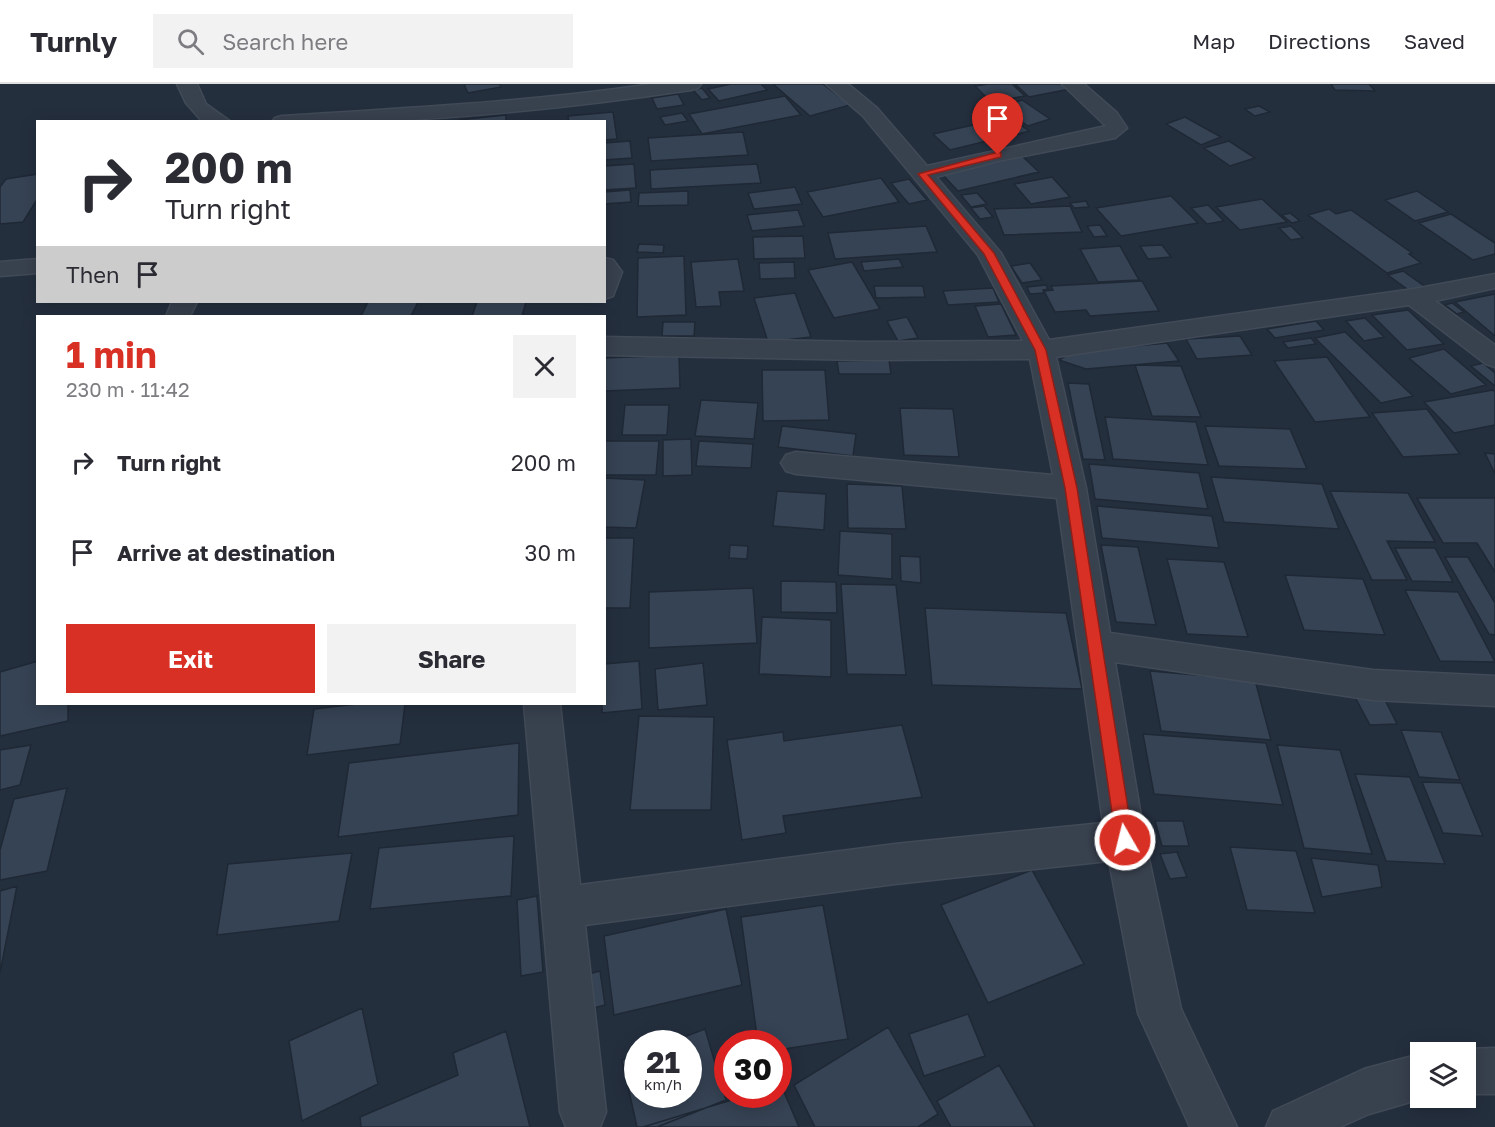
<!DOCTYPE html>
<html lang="en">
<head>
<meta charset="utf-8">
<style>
  body { margin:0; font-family:"Golos Text",sans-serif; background:#f2f2f3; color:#2b2b33; height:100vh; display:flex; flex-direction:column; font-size:22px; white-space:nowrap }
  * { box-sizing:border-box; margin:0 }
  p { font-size:20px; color:#7c7c81 }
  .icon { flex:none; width:33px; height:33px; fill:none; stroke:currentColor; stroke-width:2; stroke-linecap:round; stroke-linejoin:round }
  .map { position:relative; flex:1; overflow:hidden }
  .details { position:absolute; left:36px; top:231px; width:570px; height:390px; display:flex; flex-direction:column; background:#fff; border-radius:0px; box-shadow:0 3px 15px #0003 }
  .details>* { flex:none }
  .guide { position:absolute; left:36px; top:36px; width:570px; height:183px; border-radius:0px; box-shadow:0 3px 15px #0003; background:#fff; color:#2b2b33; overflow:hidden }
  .tools { position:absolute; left:1410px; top:958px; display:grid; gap:12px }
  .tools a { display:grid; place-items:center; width:66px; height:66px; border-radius:0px; background:#fff; box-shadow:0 3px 15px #0003; font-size:30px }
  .speed { position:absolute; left:624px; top:946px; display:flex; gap:12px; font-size:30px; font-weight:700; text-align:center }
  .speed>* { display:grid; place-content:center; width:78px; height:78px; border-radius:50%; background:#fff; box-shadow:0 3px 15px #0003; line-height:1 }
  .speed small { font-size:15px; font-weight:400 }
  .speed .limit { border:9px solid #d22; background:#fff; color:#111 }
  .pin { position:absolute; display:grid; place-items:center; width:51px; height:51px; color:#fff; margin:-62px -26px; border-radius:50% 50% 50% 0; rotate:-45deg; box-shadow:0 0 6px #0007 }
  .pin .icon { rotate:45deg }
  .me { position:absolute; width:66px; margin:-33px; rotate:352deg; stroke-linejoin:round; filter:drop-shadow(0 0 4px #0008) }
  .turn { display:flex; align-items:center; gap:21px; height:126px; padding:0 30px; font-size:27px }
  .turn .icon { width:78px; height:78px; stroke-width:2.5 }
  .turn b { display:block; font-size:42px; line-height:51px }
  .then { display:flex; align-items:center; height:57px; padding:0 30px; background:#0003; gap:12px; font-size:22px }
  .round { display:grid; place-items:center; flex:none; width:63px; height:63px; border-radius:0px; background:#f2f2f3 }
  .overview { display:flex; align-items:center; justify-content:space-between; height:102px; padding:0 30px }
  h1 { font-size:36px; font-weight:700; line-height:45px; color:#d93025 }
  .cta { display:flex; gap:12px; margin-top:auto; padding:12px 30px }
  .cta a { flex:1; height:69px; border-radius:0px; background:#d93025; color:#fff; font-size:24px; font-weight:700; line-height:69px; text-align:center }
  .cta a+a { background:#f2f2f3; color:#2b2b33 }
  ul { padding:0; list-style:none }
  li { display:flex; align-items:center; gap:18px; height:90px; padding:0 30px }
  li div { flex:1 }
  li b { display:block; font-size:22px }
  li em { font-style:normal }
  header { display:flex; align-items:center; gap:36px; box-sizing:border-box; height:84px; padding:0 30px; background:#fff; border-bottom:2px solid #e1e1e2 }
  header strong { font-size:28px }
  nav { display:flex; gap:33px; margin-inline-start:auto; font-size:21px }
  .search { width:420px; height:54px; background:#f2f2f3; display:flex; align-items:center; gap:15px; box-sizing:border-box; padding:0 21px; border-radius:0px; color:#7c7c81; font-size:22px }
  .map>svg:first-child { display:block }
  .building { fill:#364354; stroke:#1f2835; stroke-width:1.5 }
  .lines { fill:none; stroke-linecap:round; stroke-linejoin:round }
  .street-casing { stroke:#414a57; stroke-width:3 }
  .street { fill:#38414e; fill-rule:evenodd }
  .route { fill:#d93025; stroke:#8d1f18; stroke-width:1.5 }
</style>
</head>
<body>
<header>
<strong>Turnly</strong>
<div class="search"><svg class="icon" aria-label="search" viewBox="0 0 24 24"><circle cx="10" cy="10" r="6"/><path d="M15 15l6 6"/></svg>Search here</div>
<nav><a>Map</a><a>Directions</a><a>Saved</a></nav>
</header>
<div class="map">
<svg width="1495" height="1043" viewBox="0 0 1495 1043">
  <rect width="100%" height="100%" fill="#242f3e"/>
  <path class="building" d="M464,0H500L501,3L468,9Z
    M731,0H761L767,6L719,17L708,5Z
    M773,0H823L850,21L810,32Z
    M988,0H1012L1025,12L991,18L975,2Z
    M1015,0H1064L1070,5L1029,13Z
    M1331,0H1369L1375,7L1335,6Z
    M702,4L710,14L702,16L693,6Z
    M678,10L684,21L657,25L652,14Z
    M785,12L801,31L702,50L689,30Z
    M1022,16L1050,35L1028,42L1000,23Z
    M1259,22L1270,28L1255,32L1245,25Z
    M997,24L1029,47L1008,53L976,30Z
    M613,28L617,55L604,56V38H569L568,32Z
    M682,29L688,37L665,41L660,33Z
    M506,31V38H459V36Z
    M1185,33L1221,53L1201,61L1166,40Z
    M982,39L999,54L950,66L933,50Z
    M743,48L748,71L651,77L648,54Z
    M630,57L632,74L604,76V59Z
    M1229,57L1255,74L1230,82L1204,64Z
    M1022,72L1039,88L958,107L942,90Z
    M634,80L636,104L604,106V82Z
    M757,80L761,99L651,105L650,86Z
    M38,90V114L23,138L0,140V103L6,95Z
    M1052,93L1070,113L1031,120L1014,100Z
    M881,94L899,118L823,133L807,108Z
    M909,95L927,116L909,120L891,99Z
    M795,103L802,120L754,125L748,109Z
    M630,106L631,118L604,120V108Z
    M688,107V121L638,122L639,109Z
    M1417,107L1448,128L1415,137L1385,116Z
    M977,109L987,120L971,123L961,111Z
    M1171,112L1198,139L1121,152L1096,124Z
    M1262,115L1287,138L1240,146L1216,123Z
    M1086,117L1089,123L1074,124L1070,119Z
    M1208,121L1224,137L1207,140L1191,124Z
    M984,122L993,133L980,135L971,124Z
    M1070,122L1082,148L1004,151L994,125Z
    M1329,125L1336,130L1351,126L1412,169L1409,170L1421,179L1387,189L1308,131Z
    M798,126L804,142L752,147L747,131Z
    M1290,129L1300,137L1292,139L1282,131Z
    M1451,130L1495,159V170L1473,176L1419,139Z
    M1100,141L1107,152L1094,153L1087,142Z
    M926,142L937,168L835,175L828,149Z
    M1291,142L1303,154L1291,156L1279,144Z
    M803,152L805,174L754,175L753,153Z
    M639,160L664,161L663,169L637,168Z
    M1162,161L1171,173L1148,175L1140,162Z
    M1120,162L1139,196L1098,198L1080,165Z
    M684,172L686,231L637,233L638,174Z
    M738,175L744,207L719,208L721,222L696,223L691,178Z
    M899,175L903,183L864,187L861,178Z
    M794,178L795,194L760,195L759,179Z
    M852,178L880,225L834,234L808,186Z
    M1030,179L1042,196L1022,199L1011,182Z
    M1403,187L1430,206L1415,211L1388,191Z
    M1142,197L1159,227L1090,232L1086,226L1055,228L1044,207L1053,206L1051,202Z
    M1046,201L1048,205L1043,206L1044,209L1030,210L1027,203Z
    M874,202H923L925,213L876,214Z
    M993,204L999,218L948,221L943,207Z
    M795,209L811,253L768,258L754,214Z
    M1495,210V252L1455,218Z
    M368,218H418L411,232H361Z
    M477,218H526L522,232H472Z
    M1452,219L1464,228L1457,230L1445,221Z
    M1001,220L1016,251L988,253L975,222Z
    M1408,226L1444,260L1407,266L1372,231Z
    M907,233L918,254L898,257L887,237Z
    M1365,234L1384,253L1364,257L1346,237Z
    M1316,237L1324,246L1275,254L1267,245Z
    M663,238H695L694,252H662Z
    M1345,248L1413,312L1381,319L1315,254Z
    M1240,252L1252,271L1197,275L1186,255Z
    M1311,254L1316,260L1288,264L1283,258Z
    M1167,259L1179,277L1086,285L1059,276L1072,268Z
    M1444,265L1486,301L1451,310L1409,274Z
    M679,271L680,304L604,307V274Z
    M1327,273L1370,333L1315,338L1274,277Z
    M889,276L891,290H839L837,277Z
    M1483,279L1495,289V302L1471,282Z
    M1135,281L1181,282L1201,333L1152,332Z
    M762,286H825L829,336L763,337Z
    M1068,299L1089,300L1105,376L1083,375Z
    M1493,306L1495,308V341L1454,349L1424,318Z
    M701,316L758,319L754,355L695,352Z
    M625,321H669L667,351H622Z
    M900,324L953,325L959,373L904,371Z
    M1427,325L1460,370L1403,373L1372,329Z
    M1105,333L1196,338L1208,381L1113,375Z
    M782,342L856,350L853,372L778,363Z
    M1205,342L1290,345L1307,385L1219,382Z
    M691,355L692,391L663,392V356Z
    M604,357H659L656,391H604Z
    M699,357L753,360L751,384L696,382Z
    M1485,369L1495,370V390Z
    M1089,380L1199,389L1208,425L1095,415Z
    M1211,393L1322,400L1339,445L1224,438Z
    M604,394L645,396L636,444L604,443Z
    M847,400L902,402L906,445L848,444Z
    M777,407L826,410L824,446L773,442Z
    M1330,407L1408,409L1435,458L1387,457L1407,496H1372Z
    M1417,414H1495V488L1477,459H1443Z
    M1097,422L1212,432L1219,464L1102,454Z
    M840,447L892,450V495L838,491Z
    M604,454H634L630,524H604Z
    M730,461L748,462L747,475L729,474Z
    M1101,461L1138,463L1156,541L1116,538Z
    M1395,464H1435L1453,498L1412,497Z
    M900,472L920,473L921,499L901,497Z
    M1445,473H1468L1495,519V551L1489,550Z
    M1167,475L1224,478L1248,553L1187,550Z
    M1285,491L1363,495L1385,551L1304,546Z
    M781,497L836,498L837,529L781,528Z
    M841,500L896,501L906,591L847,590Z
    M753,504L757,559L649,564V508Z
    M1405,506L1458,508L1495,578L1440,577Z
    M925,524L1066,529L1082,605L932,601Z
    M762,533L831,536V593L759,590Z
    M38,577V620H68V637L0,652V588Z
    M639,577L642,625L602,629V620H604V580Z
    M703,579L707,621L658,626L655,585Z
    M1150,587L1255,596L1271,656L1161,647Z
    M1383,612L1397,640L1370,641L1355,613Z
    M357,620H405L400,660L307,671L314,625Z
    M639,632L714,633L711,726H630Z
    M902,641L922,713L783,732L786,749L742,756L727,656L783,648L784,657Z
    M1401,646L1441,648L1460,696L1419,693Z
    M1143,650L1266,659L1283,721L1154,710Z
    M519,659L518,731L338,753L349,679Z
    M31,661L20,701L0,706V666Z
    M1277,661L1340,666L1372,770L1304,764Z
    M1355,690L1410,693L1445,780L1386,777Z
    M1422,698L1461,699L1483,752L1443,749Z
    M67,704L47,787L0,796V766L14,715Z
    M1155,737H1183L1189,762H1162Z
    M514,752L511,812L370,825L379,764Z
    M1230,763L1296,767L1315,829L1247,826Z
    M1177,768L1187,793L1170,795L1160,770Z
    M352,769L339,837L217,851L228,780Z
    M1311,774L1378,781L1382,803L1322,813Z
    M1032,786L1084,880L988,919L941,821Z
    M17,802L0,889V807Z
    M537,812L543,888L521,892L517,816Z
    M823,821L848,955L778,966V960H758L741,833Z
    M726,825L742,901L614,931L604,852Z
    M600,887L605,921L590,925L585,891Z
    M362,924L378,1000L302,1037L289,957Z
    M968,930L985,972L924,992L909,950Z
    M888,943L938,1030L918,1043H815L794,1001Z
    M705,945L726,1016L657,1043H637L622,976L638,970V1011H688V960H665Z
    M506,947L530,1043H361L360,1033L458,991L453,969Z
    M999,981L1035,1043H951L937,1017Z
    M781,1001L799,1043H643L748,1011H778V1002Z"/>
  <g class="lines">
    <g class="street-casing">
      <path id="street" d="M177,0H197L206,20L231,38L201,36L186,19Z
        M652,0H701L698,4L691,6C590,21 489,32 386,37C349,39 310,38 272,38L275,34L282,32C406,24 530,18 652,0Z
        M826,0H848L877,24L927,82L1106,42L1062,0H1084L1117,29L1127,44L1115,54L998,77L936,93L1001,169L1049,256L1414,205L1495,190V204L1435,217L1495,261V283L1486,280L1409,221L1056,273L1086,404L1110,549L1373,586L1495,592V622L1373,616L1115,578L1145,756L1181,925L1237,1043H1190L1138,929L1109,777L895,800L585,841L606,1028L600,1043H566L560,1028L524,620H560L580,801L895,760L1103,739L1057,414L796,390L786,387L781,379L786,371L796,368L1053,391L1030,275L866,276L604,271V253L866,258L1023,257L978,171L863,32Z
        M604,174L613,176L622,188L613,212L604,215Z
        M38,175V189L0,192V178Z
        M172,218H197L190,232H166Z
        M1495,964V1010H1466V969H1457L1466,965Z
        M1420,970V1014H1424L1369,1030L1340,1043H1266L1273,1027L1364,985Z"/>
    </g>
    <use href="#street" class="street"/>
  </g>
  <path class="route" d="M998,68L1001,69V73L928,91L994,169L1046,266L1077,404L1133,756L1130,762L1125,764L1119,762L1116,756L1065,404L1035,266L984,170L918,90Z"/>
</svg>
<div class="tools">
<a><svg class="icon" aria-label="layers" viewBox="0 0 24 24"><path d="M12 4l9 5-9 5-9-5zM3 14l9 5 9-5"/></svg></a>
</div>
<div class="speed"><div>21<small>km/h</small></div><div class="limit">30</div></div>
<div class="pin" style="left:998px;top:71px;background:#d93025"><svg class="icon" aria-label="arrive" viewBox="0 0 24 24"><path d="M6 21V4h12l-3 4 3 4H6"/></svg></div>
<svg class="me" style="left:1125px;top:756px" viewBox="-20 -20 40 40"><circle r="17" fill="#d93025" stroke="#fff" stroke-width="3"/><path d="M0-11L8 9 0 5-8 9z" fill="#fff"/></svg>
<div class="guide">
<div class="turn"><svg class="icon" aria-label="right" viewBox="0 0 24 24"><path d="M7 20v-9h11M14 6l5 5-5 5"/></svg><div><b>200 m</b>Turn right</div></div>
<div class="then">Then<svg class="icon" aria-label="arrive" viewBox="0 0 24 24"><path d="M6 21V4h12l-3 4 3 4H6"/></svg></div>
</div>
<section class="details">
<div class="overview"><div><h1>1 min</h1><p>230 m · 11:42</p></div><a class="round"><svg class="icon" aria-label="close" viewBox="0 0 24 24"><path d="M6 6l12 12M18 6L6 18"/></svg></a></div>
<ul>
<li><svg class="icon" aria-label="right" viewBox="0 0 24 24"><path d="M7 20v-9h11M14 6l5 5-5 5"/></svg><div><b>Turn right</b></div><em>200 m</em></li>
<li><svg class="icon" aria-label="arrive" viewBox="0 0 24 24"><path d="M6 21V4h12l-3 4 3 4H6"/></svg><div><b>Arrive at destination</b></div><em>30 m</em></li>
</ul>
<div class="cta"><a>Exit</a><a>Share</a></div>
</section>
</div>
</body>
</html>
